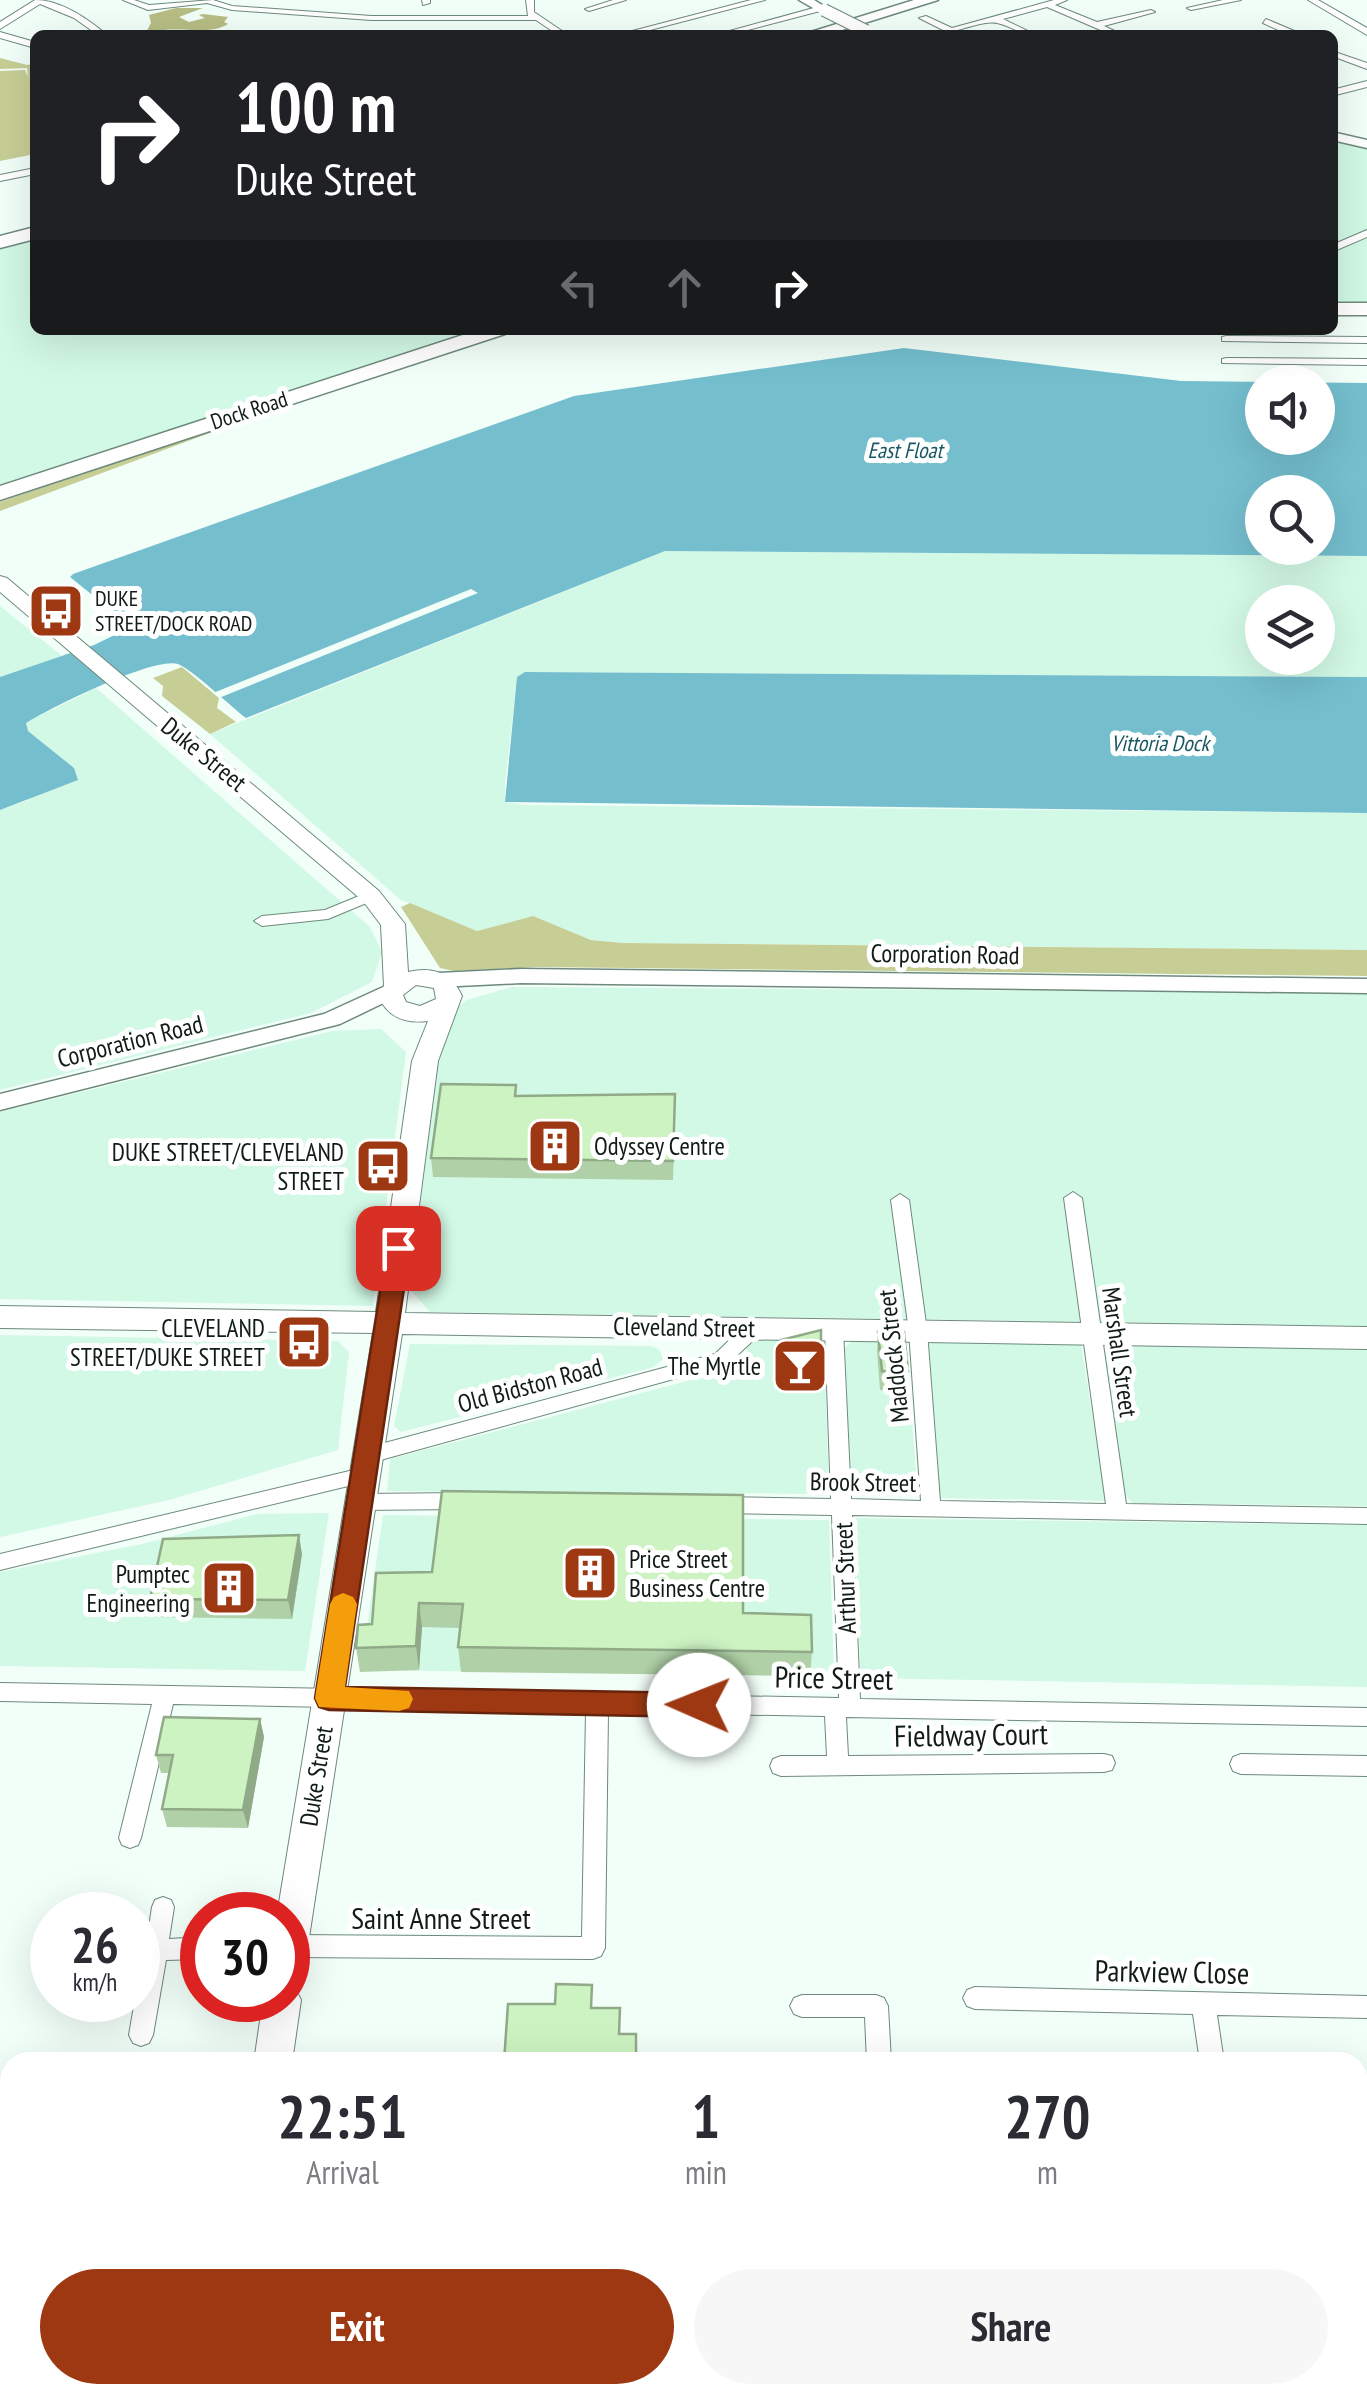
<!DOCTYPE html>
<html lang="en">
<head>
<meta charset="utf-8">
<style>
  body { margin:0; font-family:"PT Sans Narrow",sans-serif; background:#f7f7f7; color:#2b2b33; height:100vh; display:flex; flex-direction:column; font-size:38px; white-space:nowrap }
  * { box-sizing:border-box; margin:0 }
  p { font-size:32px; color:#7c7c81 }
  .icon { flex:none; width:55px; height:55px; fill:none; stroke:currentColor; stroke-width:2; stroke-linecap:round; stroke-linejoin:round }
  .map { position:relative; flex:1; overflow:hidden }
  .panel { position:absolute; left:0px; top:2052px; width:1368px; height:352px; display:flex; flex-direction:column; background:#fff; border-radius:30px 30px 0 0; box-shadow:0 10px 40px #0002 }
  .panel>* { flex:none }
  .banner { position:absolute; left:30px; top:30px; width:1308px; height:305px; border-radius:15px; box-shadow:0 10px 40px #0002; background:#202124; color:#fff; overflow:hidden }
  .tools { position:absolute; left:1245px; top:365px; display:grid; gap:20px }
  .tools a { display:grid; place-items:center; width:90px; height:90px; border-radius:50%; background:#fff; box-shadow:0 10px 40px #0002; font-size:50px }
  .speed { position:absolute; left:30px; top:1892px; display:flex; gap:20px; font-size:50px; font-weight:700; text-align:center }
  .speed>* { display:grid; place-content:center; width:130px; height:130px; border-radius:50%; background:#fff; box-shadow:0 10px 40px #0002; line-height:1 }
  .speed small { font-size:25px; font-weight:400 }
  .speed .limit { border:15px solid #d22; background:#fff; color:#111 }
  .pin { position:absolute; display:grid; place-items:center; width:85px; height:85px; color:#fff; margin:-42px; border-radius:20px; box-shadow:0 5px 15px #0006 }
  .me { position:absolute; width:110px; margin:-55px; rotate:271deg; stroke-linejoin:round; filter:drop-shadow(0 0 8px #0008) }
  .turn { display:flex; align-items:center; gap:35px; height:210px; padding:0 40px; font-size:45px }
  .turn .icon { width:130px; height:130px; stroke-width:2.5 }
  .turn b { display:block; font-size:70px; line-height:85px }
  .lanes { display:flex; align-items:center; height:95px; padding:0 40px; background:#0003; justify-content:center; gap:50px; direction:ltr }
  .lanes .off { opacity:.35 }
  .eta { display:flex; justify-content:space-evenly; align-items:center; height:170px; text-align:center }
  .eta b { font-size:60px; font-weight:700; line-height:70px }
  .cta { display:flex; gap:20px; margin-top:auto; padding:20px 40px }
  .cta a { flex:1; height:115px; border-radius:60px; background:#9e3812; color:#fff; font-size:40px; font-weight:700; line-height:115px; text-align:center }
  .cta a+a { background:#f7f7f7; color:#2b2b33 }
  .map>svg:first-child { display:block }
  .built { fill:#d2f9e6; fill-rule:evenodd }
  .green { fill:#c7ce95 }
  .forest { fill:#b7bd84 }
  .water { fill:#74bece; fill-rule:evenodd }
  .pier { fill:#f2fef8 }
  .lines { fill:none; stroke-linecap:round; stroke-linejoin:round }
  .street-casing { stroke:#6e8a7c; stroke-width:2 }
  .secondary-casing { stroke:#6e8a7c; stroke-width:3 }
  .primary-casing { stroke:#6e8a7c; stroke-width:2 }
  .highway-casing { stroke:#6e8a7c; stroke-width:3 }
  .street { fill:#fff; fill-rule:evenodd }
  .secondary { fill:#fff; fill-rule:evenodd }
  .primary { fill:#fff; fill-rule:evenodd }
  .highway { fill:#fff; fill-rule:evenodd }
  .rail-casing { stroke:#5b6761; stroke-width:12 }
  .rail { stroke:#fff; stroke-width:9; stroke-dasharray:25; stroke-linecap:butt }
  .secondary-bridge-casing { stroke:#6e8a7c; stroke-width:14; stroke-linecap:butt }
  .secondary-bridge { stroke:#fff; stroke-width:12 }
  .wall { fill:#b0d1a7 }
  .shaded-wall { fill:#90aa88 }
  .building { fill:#cdf3c2; stroke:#90aa88; stroke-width:2.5 }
  .route { fill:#9e3812; stroke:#67240c; stroke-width:2.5 }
  .slow { fill:#f59e0b }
  .labels { text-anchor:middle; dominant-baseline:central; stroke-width:10; stroke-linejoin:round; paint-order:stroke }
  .far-street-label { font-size:22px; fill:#111c17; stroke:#fff }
  .far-water-label { font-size:22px; font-style:italic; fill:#195763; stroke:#fff }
  .far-poi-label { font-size:22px; fill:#111c17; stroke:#fff; text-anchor:start }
  .street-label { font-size:25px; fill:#111c17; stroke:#fff }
  .poi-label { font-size:25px; fill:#111c17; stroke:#fff; text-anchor:end }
  .near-street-label { font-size:30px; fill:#111c17; stroke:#fff }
</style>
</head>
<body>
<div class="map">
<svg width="1367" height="2403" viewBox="0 0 1367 2403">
  <rect width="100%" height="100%" fill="#f2fef8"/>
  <path class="built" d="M1333,141L1367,149V303H1333Z
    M35,238V330H473L0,485V246Z
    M665,551L1367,556V677L526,672L517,678L505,784V802L525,805L1367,813V950L623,943L591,940L533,916L477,931L401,900L210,734ZM1262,602H1318V658H1262Z
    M0,606L62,656L0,677Z
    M96,688L370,927L382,952L372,982L311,1013L0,1090V810L26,801L74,768L28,731L25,723Z
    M512,987L1367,993V1326L430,1312L410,1289L441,1030L454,1010L467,1000Z
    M381,1029L406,1052L373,1306L0,1299V1112L332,1031Z
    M0,1335L338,1341L349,1352L338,1450L169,1500L0,1537Z
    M758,1338L824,1339L829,1494L387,1491L390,1459L752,1364L746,1347Z
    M897,1340L906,1345L918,1497L852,1495L844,1348L852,1341Z
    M935,1340L1081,1344L1106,1501L940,1498L925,1349Z
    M1112,1343L1367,1346V1506L1132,1503L1124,1494L1103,1355Z
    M410,1344L651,1346L659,1349L663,1359L654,1367L401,1432L394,1426Z
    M329,1513L305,1671L0,1666V1572L142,1544L257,1514Z
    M383,1515L829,1520L834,1676L361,1670Z
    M857,1518L1367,1525V1687L861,1678L853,1520Z"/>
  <path class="green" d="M0,58L27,65L35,63V154L0,161V71L25,70L28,77L27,68L0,69Z
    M490,339L266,412L0,511V502L264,411Z
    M182,667L219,698L217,708L236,722L210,734L162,696L163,686L153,678Z
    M410,903L477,931L533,916L591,940L623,943L1367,950V976L537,967L454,971L440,968L401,907Z"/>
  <path class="forest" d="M176,8H203L179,17L189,22L205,18L199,15L203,14L228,17L224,22L228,24C209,36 181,26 158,31V35L145,34L151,23L149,15Z
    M0,2300L10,2301V2395H167L164,2403H0Z
    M267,2395H858L859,2403H266Z"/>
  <path class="water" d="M904,348L1181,381L1367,383V556L665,551L246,718C230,706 193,670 178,664C154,656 50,708 26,723L28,731L74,768L78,780L0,810V677L94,645L127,629V623L70,577L73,574L574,396ZM1262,382H1318V438H1262ZM1262,492H1318V548H1262Z
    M525,672L1367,677V813L505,802L517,677Z"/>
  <path class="pier" d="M471,589L478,593L219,698L213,693Z"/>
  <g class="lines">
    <g class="street-casing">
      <path id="street" d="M35,0C61,0 88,19 107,35H98L74,18L40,4L0,29V22Z
        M123,0H134L149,5L213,0L232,6L371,16H528L526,0H534V12L568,35H558L536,20H371L232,10L207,3L148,10Z
        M422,0H430V3L423,5Z
        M613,0H626L589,11L585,9Z
        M751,0H765L631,35H617Z
        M1054,0H1067L1055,5L1097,22L1151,10L1155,12L1104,26L1123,35H1112L1047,7L1003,19L1036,35C1021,35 1011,26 997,23C980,20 952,35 932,35L943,30L919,18L926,16L952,28Z
        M1223,0H1241L1191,10L1187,8Z
        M1308,0H1318L1367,28V35Z
        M821,6L824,10L729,35H715Z
        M1266,19L1299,33L1300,35H1289L1263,23Z
        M0,32L35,42V48L0,38Z
        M1332,51L1367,63V69L1332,56Z
        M1367,81V87L1332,96V90Z
        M35,168V174L0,181V175Z
        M1367,230V237L1332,252V245Z
        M1226,336L1367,337V343L1222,341V337Z
        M1226,358L1367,359V365L1222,363V359Z
        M371,891L379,896L376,899L328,919L262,926L254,921L262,916L325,910Z
        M1073,1192L1082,1198L1126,1504L1367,1508V1524L852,1515L860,1699L1367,1708V1726L846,1717L848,1756L1104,1754L1112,1756L1115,1763L1112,1770L1104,1772L781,1776L773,1773L770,1766L773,1759L781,1756H827L825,1716L608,1712L605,1948L601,1956L593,1959L288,1957V1935L582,1937L586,1712L173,1704L141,1838L138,1845L130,1848L122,1845L119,1838L152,1704L0,1701V1683L839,1698L832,1515L719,1513L712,1511L709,1505L712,1499L719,1497L831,1499L825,1329L827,1324H841L843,1329L851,1499L921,1501L909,1331L891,1200L900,1194L909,1200L927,1331L940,1501L1106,1504L1064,1198Z
        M754,1321L761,1323L763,1328L761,1333L728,1364L366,1464L359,1461L356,1456L359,1451L366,1448L715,1354L747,1323Z
        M362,1468L369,1471L372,1476L369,1481L0,1570V1554Z
        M463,1493L470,1495L473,1501L470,1507L463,1509L359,1510L352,1508L349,1502L352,1496L359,1494Z
        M1241,1754L1367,1756V1776L1241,1774L1233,1771L1230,1764L1233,1757Z
        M163,1897L171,1900L174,1907L169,1939L202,1937V1959L166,1960L153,2035L149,2043L141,2046L133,2043L129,2035L135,2000H138L152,1907L155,1900Z
        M975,1987L1367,1996V2018L1217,2015L1224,2062H1200L1193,2014L975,2009L967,2006L963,1998L967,1990Z
        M802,1995H876L884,1998L888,2006L891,2062H867L865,2017H802L794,2014L790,2006L794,1998Z
        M0,2248H10V2274H0Z
        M1358,2277H1367V2303H1358Z
        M881,2395H907L908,2403H882Z
        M1238,2395H1264L1265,2403H1239Z"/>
    </g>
    <g class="secondary-casing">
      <path id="secondary" d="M799,0H814L830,10L820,12Z
        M1332,132L1367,140V148L1332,140Z
        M521,969L1367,979V993L521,983L438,987L427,980L438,973Z
        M392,983L400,985L403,990L400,995L340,1024L0,1110V1094L324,1014Z"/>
    </g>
    <g class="primary-casing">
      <path id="primary" d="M0,576L7,578L379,891L405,924L408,972C433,966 452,973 462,996L438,1061L405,1313L1367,1327V1349L402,1334L306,1957L301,1969L288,1974V1915H277L373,1333L0,1328V1306L376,1312L412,1061L428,1021C404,1024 387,1017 378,995L384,986L381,925L363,901L0,592ZM416,985L434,988L436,999L420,1006L406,1002L403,995Z
        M288,1985L295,1988L301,2000L292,2062H254L263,2000H288Z
        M209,2395H251L250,2403H208Z"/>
    </g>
    <g class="highway-casing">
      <path id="highway" d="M914,0H938L826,35H801Z
        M35,227V239L0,248V236Z
        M1332,303H1367V315H1332Z
        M478,330H508L505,334L0,500V486Z"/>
    </g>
    <use href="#street" class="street"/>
    <use href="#secondary" class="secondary"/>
    <use href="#primary" class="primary"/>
    <use href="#highway" class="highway"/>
    <g class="rail-casing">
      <path id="rail" d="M1086,2403L1115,2395
        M1147,2403L1172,2395"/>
    </g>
    <use href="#rail" class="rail"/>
    <g class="secondary-bridge-casing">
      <path id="secondary-bridge" d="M824,10L866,31"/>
    </g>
    <use href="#secondary-bridge" class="secondary-bridge"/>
  </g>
  <path class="wall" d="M517,1096L675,1113L673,1180L433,1177L431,1158Z
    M878,1332L908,1371L907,1390H880L877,1351Z
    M781,1340L819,1382L787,1388L780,1374Z
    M302,1554L292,1619L155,1617L150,1599Z
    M376,1573L743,1613L812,1652L810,1676L461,1672L458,1647L460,1628L422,1627L419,1670L360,1672L356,1648L372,1624Z
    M260,1719L264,1737L248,1828L167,1827L162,1809L169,1773H161L156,1755Z"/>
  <path class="shaded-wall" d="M821,1363L819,1382L787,1388L788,1370Z
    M299,1535L302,1554L292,1619L288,1600Z
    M419,1603L422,1627L419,1670L416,1646Z
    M260,1719L264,1737L248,1828L243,1810Z"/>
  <path class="building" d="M441,1084L516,1085L515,1096L675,1094L673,1161L431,1158Z
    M821,1330V1363L788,1370L781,1355V1340Z
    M878,1332H904L908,1371H882Z
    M442,1491L743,1495V1613L811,1615L812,1652L458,1647L463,1604L419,1603L416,1646L356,1648L358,1625L372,1624L376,1573L432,1572Z
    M299,1535L288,1600L150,1599L163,1539Z
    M164,1717L260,1719L243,1810L162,1809L173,1755H156Z
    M556,1984L592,1985L591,2008H620L619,2034H636V2062H504L508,2004H555Z"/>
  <path class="route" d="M398,1240L410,1248L345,1687L699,1693L709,1697L713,1705L709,1713L699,1717L329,1710L319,1707L315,1698L387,1248Z"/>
  <path class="slow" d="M343,1593L353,1597L357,1604L345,1687L409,1691L413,1699L409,1708L399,1711L319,1707L315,1698L330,1604L334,1597Z"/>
  <defs>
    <g id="bus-square" transform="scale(2.875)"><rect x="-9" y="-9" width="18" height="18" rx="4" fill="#9e3812" stroke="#fff"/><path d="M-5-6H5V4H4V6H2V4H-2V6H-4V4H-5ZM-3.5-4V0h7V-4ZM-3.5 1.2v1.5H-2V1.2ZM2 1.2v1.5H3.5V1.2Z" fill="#fff"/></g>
    <g id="building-square" transform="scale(2.875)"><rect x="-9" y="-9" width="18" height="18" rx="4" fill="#9e3812" stroke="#fff"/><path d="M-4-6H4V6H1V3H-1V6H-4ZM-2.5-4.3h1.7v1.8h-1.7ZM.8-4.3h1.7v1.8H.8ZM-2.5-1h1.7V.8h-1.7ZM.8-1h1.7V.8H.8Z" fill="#fff"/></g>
    <g id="bar-square" transform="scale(2.875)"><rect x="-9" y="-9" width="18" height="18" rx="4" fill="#9e3812" stroke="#fff"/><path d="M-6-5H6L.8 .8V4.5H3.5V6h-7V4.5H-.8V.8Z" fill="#fff"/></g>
  </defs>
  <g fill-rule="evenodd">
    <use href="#bus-square" x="56" y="611"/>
    <use href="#building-square" x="555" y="1146"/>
    <use href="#bus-square" x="383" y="1166"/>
    <use href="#bus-square" x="304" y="1342"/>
    <use href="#bar-square" x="800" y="1366"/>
    <use href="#building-square" x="590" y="1573"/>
    <use href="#building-square" x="229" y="1588"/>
  </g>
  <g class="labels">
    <g class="far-street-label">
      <text transform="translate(249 410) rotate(-18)">Dock Road</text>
    </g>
    <g class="far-water-label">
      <text x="905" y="450">East Float</text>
      <text x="1160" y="743">Vittoria Dock</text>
    </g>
    <g class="far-poi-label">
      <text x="95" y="598">DUKE<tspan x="95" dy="25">STREET/DOCK ROAD</tspan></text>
    </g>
    <g class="street-label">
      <text transform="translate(204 754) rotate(39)">Duke Street</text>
      <text transform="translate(945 954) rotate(1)">Corporation Road</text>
      <text transform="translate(130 1041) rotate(-14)">Corporation Road</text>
      <text transform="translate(684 1327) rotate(1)">Cleveland Street</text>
      <text transform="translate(1120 1352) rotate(82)">Marshall Street</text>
      <text transform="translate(893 1356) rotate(-96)">Maddock Street</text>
      <text transform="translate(530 1385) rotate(-15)">Old Bidston Road</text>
      <text transform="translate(863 1482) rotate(1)">Brook Street</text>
      <text transform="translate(845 1578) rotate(-92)">Arthur Street</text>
      <text transform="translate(316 1776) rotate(-81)">Duke Street</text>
    </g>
    <g class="poi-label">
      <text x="594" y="1146" text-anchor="start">Odyssey Centre</text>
      <text x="344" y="1152">DUKE STREET/CLEVELAND<tspan x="344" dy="29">STREET</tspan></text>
      <text x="265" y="1328">CLEVELAND<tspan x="265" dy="29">STREET/DUKE STREET</tspan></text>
      <text x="761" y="1366">The Myrtle</text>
      <text x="629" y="1559" text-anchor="start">Price Street<tspan x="629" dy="29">Business Centre</tspan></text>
      <text x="190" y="1574">Pumptec<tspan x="190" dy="29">Engineering</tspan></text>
    </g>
    <g class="near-street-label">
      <text transform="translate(834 1677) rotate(1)">Price Street</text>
      <text transform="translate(971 1734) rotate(-1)">Fieldway Court</text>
      <text x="441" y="1917">Saint Anne Street</text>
      <text transform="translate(1172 1971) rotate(1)">Parkview Close</text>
    </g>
  </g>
</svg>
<div class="tools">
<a><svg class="icon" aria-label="sound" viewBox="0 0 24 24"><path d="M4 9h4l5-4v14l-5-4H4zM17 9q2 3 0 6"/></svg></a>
<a><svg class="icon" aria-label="search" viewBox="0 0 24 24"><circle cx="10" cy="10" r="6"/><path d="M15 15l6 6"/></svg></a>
<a><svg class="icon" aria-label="layers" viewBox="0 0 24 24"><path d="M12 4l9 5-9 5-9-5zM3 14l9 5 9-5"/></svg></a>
</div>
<div class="speed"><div>26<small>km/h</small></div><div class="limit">30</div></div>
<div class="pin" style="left:398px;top:1248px;background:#d93025"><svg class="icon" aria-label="arrive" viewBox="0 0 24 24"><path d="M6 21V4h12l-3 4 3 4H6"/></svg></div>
<svg class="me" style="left:699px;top:1705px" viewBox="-20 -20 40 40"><circle r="19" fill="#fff"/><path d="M0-13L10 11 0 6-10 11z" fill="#9e3812"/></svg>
<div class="banner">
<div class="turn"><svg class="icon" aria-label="right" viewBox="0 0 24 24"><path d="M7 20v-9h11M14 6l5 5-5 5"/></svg><div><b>100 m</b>Duke Street</div></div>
<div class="lanes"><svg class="icon off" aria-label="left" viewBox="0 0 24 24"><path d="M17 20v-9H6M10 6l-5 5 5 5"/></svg><svg class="icon off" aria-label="ahead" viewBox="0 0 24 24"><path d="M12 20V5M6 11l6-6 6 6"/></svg><svg class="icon" aria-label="right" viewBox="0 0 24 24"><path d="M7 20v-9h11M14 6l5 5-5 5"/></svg></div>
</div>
<section class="panel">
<div class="eta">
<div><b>22:51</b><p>Arrival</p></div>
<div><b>1</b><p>min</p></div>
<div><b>270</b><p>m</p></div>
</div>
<div class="cta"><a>Exit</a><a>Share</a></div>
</section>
</div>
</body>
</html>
